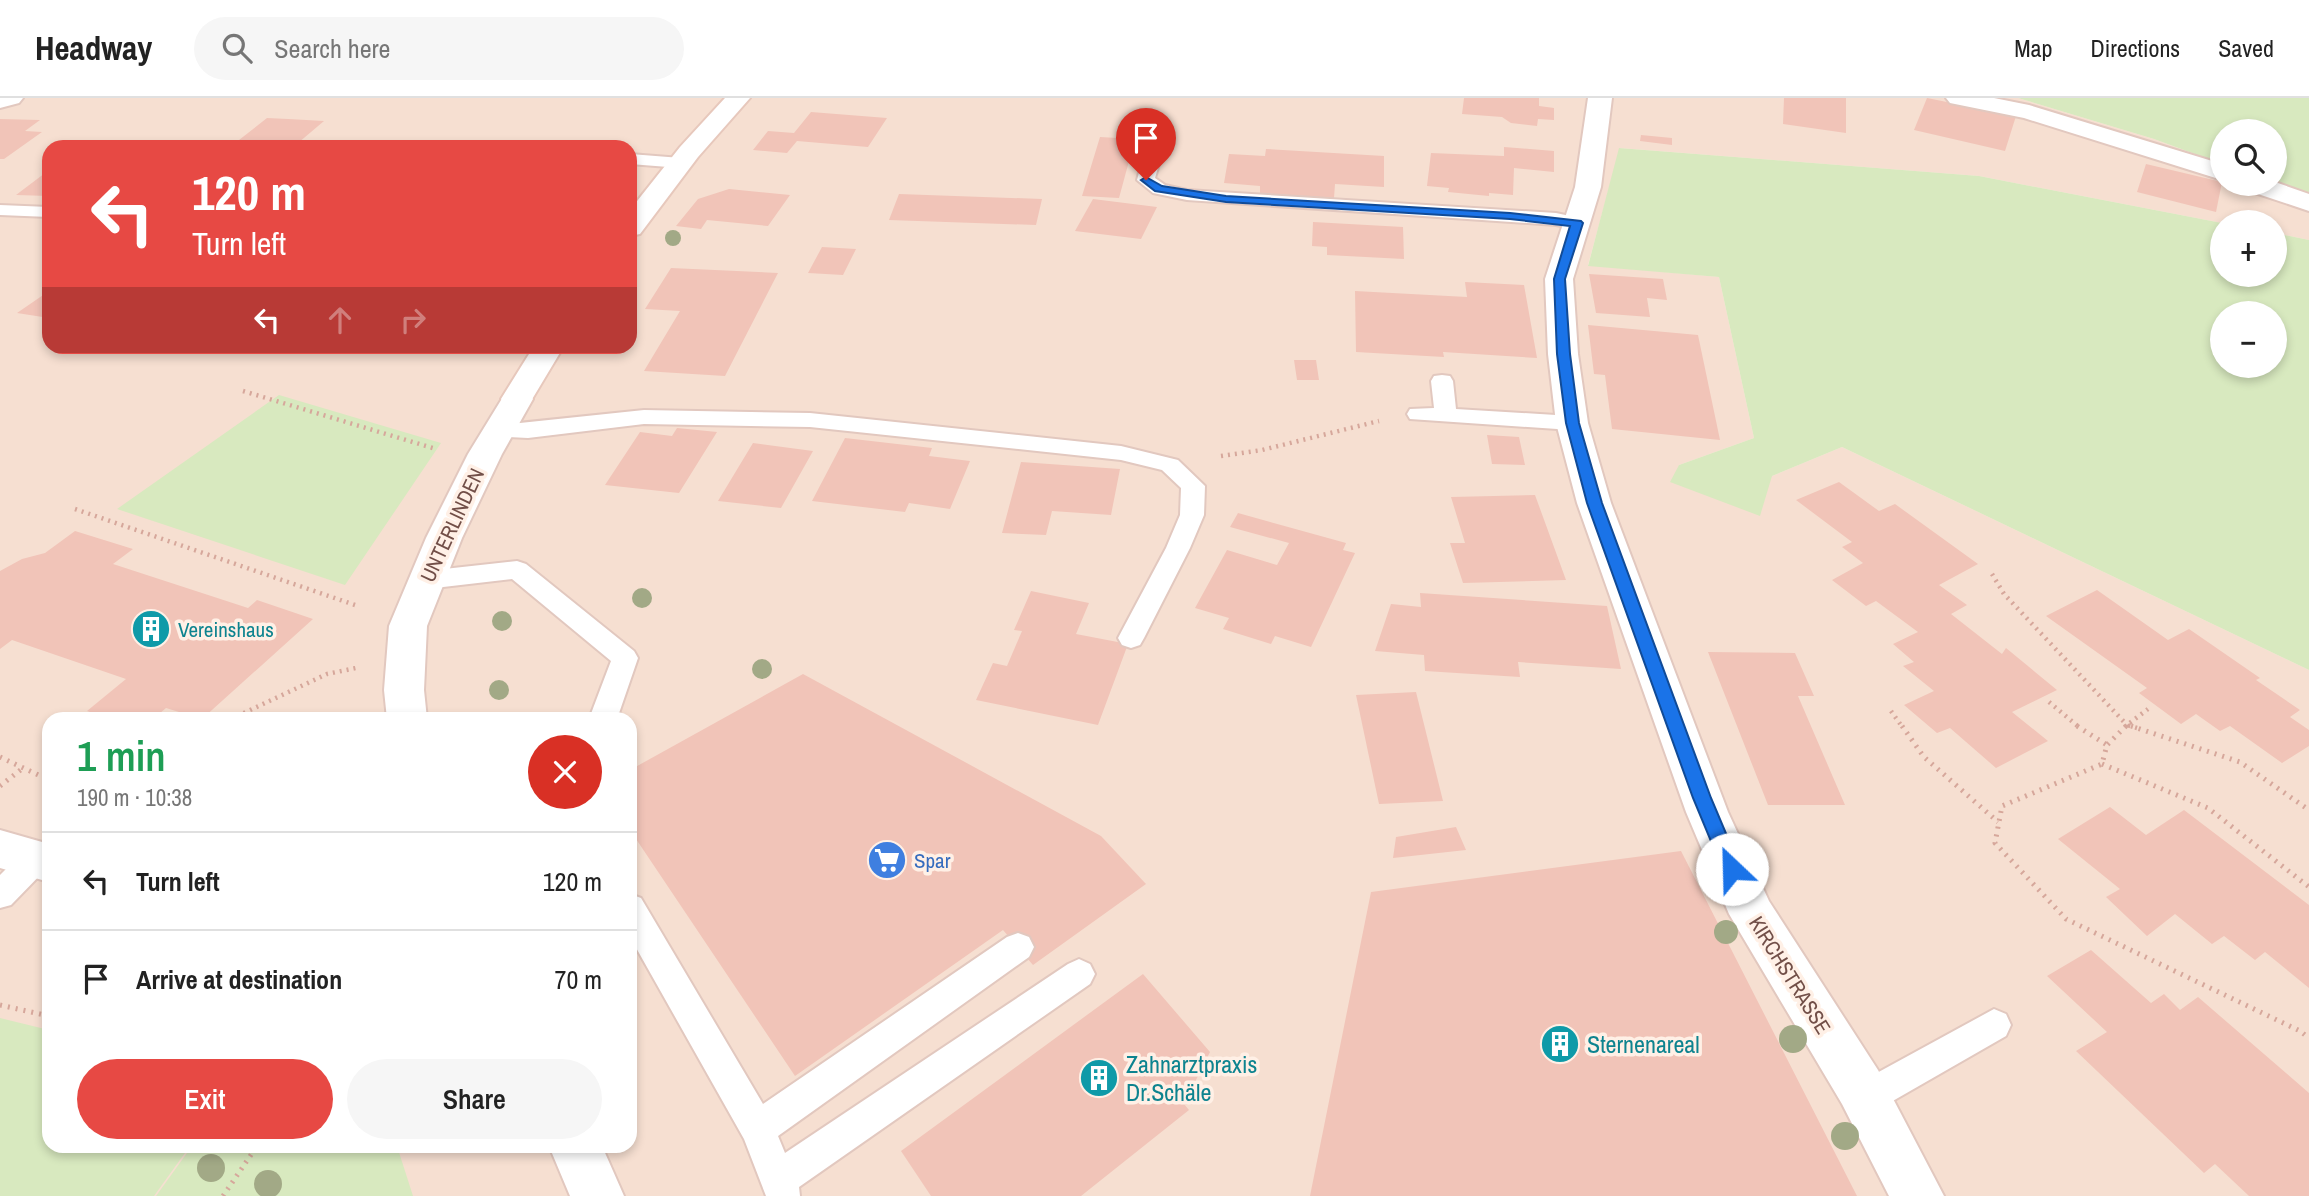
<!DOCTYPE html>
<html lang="en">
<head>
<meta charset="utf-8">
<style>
  body { margin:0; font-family:"Archivo Narrow",sans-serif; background:#f6f6f6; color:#222; height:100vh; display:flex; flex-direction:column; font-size:26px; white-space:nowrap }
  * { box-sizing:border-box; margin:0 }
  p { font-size:23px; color:#767676 }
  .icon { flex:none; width:38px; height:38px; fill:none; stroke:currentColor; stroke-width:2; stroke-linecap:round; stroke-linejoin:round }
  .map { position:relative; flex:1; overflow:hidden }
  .panel { position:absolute; left:42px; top:614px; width:595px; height:441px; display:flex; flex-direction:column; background:#fff; border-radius:21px; box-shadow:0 4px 10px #0003 }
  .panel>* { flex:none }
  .hud { position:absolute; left:42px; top:42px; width:595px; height:214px; border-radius:21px; box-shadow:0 4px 10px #0003; background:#e74944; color:#fff; overflow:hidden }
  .fabs { position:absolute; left:2210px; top:21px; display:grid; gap:14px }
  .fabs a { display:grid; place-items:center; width:77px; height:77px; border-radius:50%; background:#fff; box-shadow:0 4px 10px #0003; font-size:35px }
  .pin { position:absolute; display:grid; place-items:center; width:60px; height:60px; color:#fff; margin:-72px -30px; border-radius:50% 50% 50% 0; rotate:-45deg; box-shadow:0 0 7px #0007 }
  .pin .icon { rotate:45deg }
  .me { position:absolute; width:77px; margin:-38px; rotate:336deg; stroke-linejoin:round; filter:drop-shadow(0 0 5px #0008) }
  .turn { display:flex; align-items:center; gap:24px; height:147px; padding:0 35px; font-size:32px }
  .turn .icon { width:91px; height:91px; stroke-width:2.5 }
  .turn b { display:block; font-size:49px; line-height:60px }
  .lanes { display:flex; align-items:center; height:66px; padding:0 35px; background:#0003; justify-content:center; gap:35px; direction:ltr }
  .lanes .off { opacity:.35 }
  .round { display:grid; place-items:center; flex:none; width:74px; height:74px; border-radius:37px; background:#f6f6f6 }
  .overview { display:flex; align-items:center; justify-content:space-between; height:119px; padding:0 35px }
  h1 { font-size:42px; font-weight:600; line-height:52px; color:#1e9e55 }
  .button { display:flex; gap:14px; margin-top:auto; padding:14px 35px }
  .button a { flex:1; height:80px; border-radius:42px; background:#e74944; color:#fff; font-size:28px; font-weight:600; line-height:80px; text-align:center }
  .button a+a { background:#f6f6f6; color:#222 }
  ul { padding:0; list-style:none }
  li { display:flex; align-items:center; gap:21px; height:98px; padding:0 35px; border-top:2px solid #e0e0e0 }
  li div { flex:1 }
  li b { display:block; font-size:26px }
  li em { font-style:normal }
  header { display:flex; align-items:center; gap:42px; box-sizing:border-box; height:98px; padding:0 35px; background:#fff; border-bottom:2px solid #e0e0e0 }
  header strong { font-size:33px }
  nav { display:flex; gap:38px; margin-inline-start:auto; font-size:24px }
  .search { width:490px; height:63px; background:#f6f6f6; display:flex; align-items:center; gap:18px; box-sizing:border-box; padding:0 24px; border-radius:38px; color:#767676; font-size:26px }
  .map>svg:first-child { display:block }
  .residential { fill:#f6dfd1; fill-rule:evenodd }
  .green { fill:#d8e9bf; fill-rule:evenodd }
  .building { fill:#f1c4b8 }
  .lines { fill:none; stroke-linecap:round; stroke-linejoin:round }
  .service-casing { stroke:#e2c8bf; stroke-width:4 }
  .minor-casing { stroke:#e2c8bf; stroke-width:4 }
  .secondary-casing { stroke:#e7c8bc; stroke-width:4 }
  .path-far1 { stroke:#d6a79b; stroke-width:4.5; stroke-dasharray:2 5; stroke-linecap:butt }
  .path { stroke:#d6a79b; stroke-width:5; stroke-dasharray:2 6; stroke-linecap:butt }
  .service { fill:#fff; fill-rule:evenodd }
  .minor { fill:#fff; fill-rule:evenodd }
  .secondary { fill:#fff; fill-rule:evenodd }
  .tree { fill:#a2a986 }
  .route { fill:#1a73e8; stroke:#114b97; stroke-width:2 }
  .labels { text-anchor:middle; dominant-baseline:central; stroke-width:7; stroke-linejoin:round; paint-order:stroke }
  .street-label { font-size:21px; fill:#724f48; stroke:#fff0e6 }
  .culture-label { font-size:21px; fill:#0d838f; stroke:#fff0e6; text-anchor:start }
  .shop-label { font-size:21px; fill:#366cbe; stroke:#fff0e6; text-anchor:start }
  .near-culture-label { font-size:24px; fill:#0d838f; stroke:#fff0e6; text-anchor:start }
</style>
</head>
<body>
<header>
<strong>Headway</strong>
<div class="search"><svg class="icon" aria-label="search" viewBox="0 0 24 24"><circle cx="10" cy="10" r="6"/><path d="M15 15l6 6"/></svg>Search here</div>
<nav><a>Map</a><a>Directions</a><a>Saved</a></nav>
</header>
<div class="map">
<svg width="2309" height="1098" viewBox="0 0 2309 1098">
  <rect width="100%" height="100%" fill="#fcece0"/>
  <path class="residential" d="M0,0H2018L2154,41L2222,66V86H2275L2309,97V142L2275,135V124L2222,125L1979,78L1620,50L1588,167L1719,179L1754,340L1679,367L1772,378L1842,349L2309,572V1098H0ZM49,49H630V248H49ZM49,621H630V1048H49Z"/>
  <path class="green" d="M2018,0H2309V97L2275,85V33H2222V66L2154,41Z
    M1619,50L1979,78L2222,125V177H2275V135L2309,142V572L1842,349L1772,378L1760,418L1670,384L1679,367L1754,340L1719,179L1588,168ZM2275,215V268H2222V215Z
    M279,297L441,345L345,487L117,411Z
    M0,920L49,932V1048H190L154,1098H0Z
    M192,1048H397L413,1098H156Z"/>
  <path class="building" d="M1464,0H1539V8L1554,10V22L1538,21L1537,28L1511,25L1502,19L1462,16Z
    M1784,0H1846V35L1783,26Z
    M1927,0L2016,18L2005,53L1914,32Z
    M811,14L887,20L868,49L797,43L787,55L753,52L768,33L794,35Z
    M267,20L288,21L324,23L298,45L239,42Z
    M0,21L40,22L25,33L42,34L4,61H0Z
    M1641,37L1672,40V47L1640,43Z
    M1100,39L1135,41L1119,100L1082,98Z
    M1504,49L1554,53V74L1514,70L1513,97L1489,95V98L1448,94L1449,90L1427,88L1431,55L1504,58Z
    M1266,51L1384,58V89L1335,86L1334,100L1260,95V88L1224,85L1229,56L1265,58Z
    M2146,66L2222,84L2216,114L2137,94Z
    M49,72V98L16,97Z
    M729,91L790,97L768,128L707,122L701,131L676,128L698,101Z
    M899,96L1042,101L1036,127L889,122Z
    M1093,101L1157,109L1141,141L1075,133Z
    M1313,124L1403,129L1404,161L1327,157V149L1312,148Z
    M822,149L856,151L843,177L808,175Z
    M671,170L778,175L725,278L644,273L680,213L645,211Z
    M1589,176L1663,181L1667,202L1647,200L1650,219L1596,215Z
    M1465,184L1524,187L1537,260L1443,254L1444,259L1356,254L1355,193L1467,199Z
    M49,193V220L17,215Z
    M1588,227L1698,237L1720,342L1612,331L1605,277L1594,276Z
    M1294,262H1316L1319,282H1297Z
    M677,330L717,334L679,395L605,387L640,334L672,338Z
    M1487,337L1519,339L1525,367L1492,366Z
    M845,340L932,350L929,358L970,363L950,411L909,405L905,414L812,403Z
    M753,345L813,353L781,410L718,403Z
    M1021,364L1120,371L1111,417L1052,413L1046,437L1002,435Z
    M1839,384L1879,413L1895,406L1978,466L1939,487L1967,507L1951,516L2002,556L2006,550L2057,592L2012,614L2048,643L1996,670L1950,630L1937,635L1904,607L1934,593L1903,568L1914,564L1893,546L1918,534L1876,503L1866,508L1832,482L1863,465L1842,449L1852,444L1796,402Z
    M1535,397L1566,482L1463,485L1450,445H1465L1451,399Z
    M1238,415L1346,445L1343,452L1355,455L1311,549L1275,538L1271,546L1223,531L1229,520L1195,510L1227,452L1277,467L1289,445L1230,429Z
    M75,433L133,451L113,466L248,510L257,502L313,521L202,621L166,610L153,621H110L87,613L126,581L12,542L0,551V473L22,461L45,455Z
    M2097,492L2168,542L2189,531L2260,580L2256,582L2300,612L2290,619L2309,632V648L2282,665L2230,628L2220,633L2196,616L2181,626L2139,595L2147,590L2046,518Z
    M1031,493L1089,505L1076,536L1128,546L1098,627L976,602L993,565L1007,568L1022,533L1014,532Z
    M1420,495L1607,508L1621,571L1518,564L1520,579L1425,573L1424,557L1375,553L1391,506L1421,509Z
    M1708,554L1795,555L1814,598H1798L1845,707H1768Z
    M803,576L1101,738L1146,786L1033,867L1003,832L795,978L630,732V672Z
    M1416,594L1443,703L1379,706L1356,597Z
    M2110,709L2146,737L2184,712L2309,807V890L2265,854L2255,862L2224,838L2212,846L2175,816L2147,838L2106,799L2120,791L2058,741Z
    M1456,729L1466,752L1393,760L1396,739Z
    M1681,753L1857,1098H1310L1371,794Z
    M2091,852L2151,905L2164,896L2180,912L2198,899L2309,995V1098H2249L2215,1066L2204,1075L2076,953L2107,934L2047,878Z
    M1143,876L1210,954L1184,1006L1189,1012L1081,1098H931L901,1053Z"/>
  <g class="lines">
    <g class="service-casing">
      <path id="service" d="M1153,51L1162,56L1155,80L1165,87L1187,92L1556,115L1584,121L1586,125L1577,131L1556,127L1187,102L1153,95L1137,82L1144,56Z
        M630,56L681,60L690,65L681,70L630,66Z
        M0,107L49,109V119L0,117Z
        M1442,277L1450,278L1453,283L1456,311L1572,318L1580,320L1583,325L1580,330L1572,332L1410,321L1407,316L1410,311L1434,310L1431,283L1434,278Z
        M644,312L810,315L1121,348L1178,362L1205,388L1204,417L1190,450L1144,540L1140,547L1131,550L1122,547L1118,540L1166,450L1180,417L1181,390L1162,372L1121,362L810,329L644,326L528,340L490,338L487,333L490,328Z
        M517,463L526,466L634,553L638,560L617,621H589L611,563L512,481L426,491L417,488L413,482L417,476L426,473Z
        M35,749L46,753L49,764L46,771L11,807L0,810V777L24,753Z
        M630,796L641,800L763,1006L1007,839L1018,835L1029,839L1034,849L1029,859L778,1038L785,1055L1068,866L1079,861L1090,866L1095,876L1090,886L799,1089L800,1098H766L744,1041L630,839Z
        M1994,911L2006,916L2011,927L2006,938L1877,1012L1865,1017L1853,1012L1848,1000L1853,988Z"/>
    </g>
    <g class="minor-casing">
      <path id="minor" d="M0,0H23L19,5L0,10Z
        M1588,0H1612L1601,89L1573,181L1578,256L1588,325L1611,405L1728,714L1769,803L1878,972L1944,1098H1889L1842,1006L1729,816L1686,714L1577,405L1556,325L1548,256L1545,181L1575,89Z
        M1946,0H1994L2029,7L2222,66V82L2024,20L1950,5Z
        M2275,84L2309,96V113L2246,92L2242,86Z
        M517,291L528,294L533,301L502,356L462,440L427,528L424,592L427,621H387L384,592L389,528L426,440L468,356L506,294Z
        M0,732L49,746V784L0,770Z
        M549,1048H602L624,1098H570Z"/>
    </g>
    <g class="secondary-casing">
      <path id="secondary" d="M725,0H750L698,59L640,136L630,138V112L680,49Z
        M534,248H564L528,308L517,311L506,308L501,301Z"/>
    </g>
    <path class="path-far1" d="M243,293L436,351
      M1221,358L1262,352L1379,323
      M75,411L355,507
      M1992,476L2004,496L2127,627L2124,630
      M2049,604L2080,630
      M1891,613L1903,630
      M231,621L327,576L356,570
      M2137,630L2127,627L2148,611"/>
    <path class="path" d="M1902,628L1924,659L1998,724
      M2077,628L2107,647
      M2126,628L2107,647L2102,666L2002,708L1995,745L2066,821L2300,933L2309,940
      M2131,628L2240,664L2309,712
      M0,659L49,682
      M2102,666L2208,710L2309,789
      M0,688L23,670
      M0,907L49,918
      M223,1098L257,1048"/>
    <use href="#service" class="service"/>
    <use href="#minor" class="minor"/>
    <use href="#secondary" class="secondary"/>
  </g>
  <g class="tree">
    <circle cx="673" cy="140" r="8"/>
    <circle cx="642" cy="500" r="10"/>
    <circle cx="502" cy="523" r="10"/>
    <circle cx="762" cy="571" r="10"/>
    <circle cx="499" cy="592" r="10"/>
    <circle cx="1726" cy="834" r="12"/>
    <circle cx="1793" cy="941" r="14"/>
    <circle cx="1845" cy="1038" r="14"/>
    <circle cx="211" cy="1070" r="14"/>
    <circle cx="268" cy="1086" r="14"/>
  </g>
  <path class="route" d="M1146,79L1162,88L1226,98L1510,115L1581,123L1583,125L1565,181L1570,256L1579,325L1602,405L1711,700L1741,771L1738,777L1732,779L1725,777L1693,700L1587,405L1566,325L1557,256L1554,181L1570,128L1510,121L1226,104L1155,93L1141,82Z"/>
  <defs>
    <g id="building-disc" transform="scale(2.0125)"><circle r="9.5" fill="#0f9aa8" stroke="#fff0e6"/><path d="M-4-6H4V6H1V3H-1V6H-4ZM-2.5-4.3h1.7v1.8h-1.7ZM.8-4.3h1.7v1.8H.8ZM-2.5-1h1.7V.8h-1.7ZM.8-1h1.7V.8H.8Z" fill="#fff"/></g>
    <g id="supermarket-disc" transform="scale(2.0125)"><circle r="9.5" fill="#3f7fe0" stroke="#fff0e6"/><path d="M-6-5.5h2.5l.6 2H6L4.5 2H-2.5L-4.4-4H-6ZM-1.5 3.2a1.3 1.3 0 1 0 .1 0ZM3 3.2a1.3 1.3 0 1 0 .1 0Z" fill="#fff"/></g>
  </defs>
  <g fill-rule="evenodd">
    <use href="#building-disc" x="151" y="531"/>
    <use href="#supermarket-disc" x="887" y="762"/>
    <use href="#building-disc" x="1560" y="946"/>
    <use href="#building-disc" x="1099" y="980"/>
  </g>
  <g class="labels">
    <g class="street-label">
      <text transform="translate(452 427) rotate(-65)">UNTERLINDEN</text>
      <text transform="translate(1790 877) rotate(58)">KIRCHSTRASSE</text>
    </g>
    <g class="culture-label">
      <text x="178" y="531">Vereinshaus</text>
    </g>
    <g class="shop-label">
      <text x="914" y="762">Spar</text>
    </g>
    <g class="near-culture-label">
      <text x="1587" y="946">Sternenareal</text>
      <text x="1126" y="966">Zahnarztpraxis<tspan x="1126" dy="28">Dr.Schäle</tspan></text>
    </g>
  </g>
</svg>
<div class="fabs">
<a><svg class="icon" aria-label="search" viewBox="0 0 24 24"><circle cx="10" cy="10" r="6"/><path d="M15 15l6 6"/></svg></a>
<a>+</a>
<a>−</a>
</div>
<div class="pin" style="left:1146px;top:82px;background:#d93025"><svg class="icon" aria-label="arrive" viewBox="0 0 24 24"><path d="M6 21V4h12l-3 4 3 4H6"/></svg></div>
<svg class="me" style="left:1732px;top:771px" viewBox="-20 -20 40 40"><circle r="19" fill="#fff"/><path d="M0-13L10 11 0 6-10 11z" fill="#1a73e8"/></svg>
<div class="hud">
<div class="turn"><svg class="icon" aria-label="left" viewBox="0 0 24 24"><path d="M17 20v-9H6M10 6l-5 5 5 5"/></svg><div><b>120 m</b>Turn left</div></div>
<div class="lanes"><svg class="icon" aria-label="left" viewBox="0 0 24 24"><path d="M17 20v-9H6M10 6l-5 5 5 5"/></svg><svg class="icon off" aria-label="ahead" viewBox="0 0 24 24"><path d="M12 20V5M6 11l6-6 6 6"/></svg><svg class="icon off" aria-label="right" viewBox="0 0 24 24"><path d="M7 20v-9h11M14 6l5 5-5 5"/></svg></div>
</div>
<section class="panel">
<div class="overview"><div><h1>1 min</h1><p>190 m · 10:38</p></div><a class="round" style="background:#d93025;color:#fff"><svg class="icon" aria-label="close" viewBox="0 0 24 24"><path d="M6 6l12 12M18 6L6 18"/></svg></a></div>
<ul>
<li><svg class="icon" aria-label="left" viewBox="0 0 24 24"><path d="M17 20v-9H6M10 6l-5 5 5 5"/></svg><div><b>Turn left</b></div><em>120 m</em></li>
<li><svg class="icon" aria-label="arrive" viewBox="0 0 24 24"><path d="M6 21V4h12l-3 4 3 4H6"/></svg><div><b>Arrive at destination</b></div><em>70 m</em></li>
</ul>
<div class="button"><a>Exit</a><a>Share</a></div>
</section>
</div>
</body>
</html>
